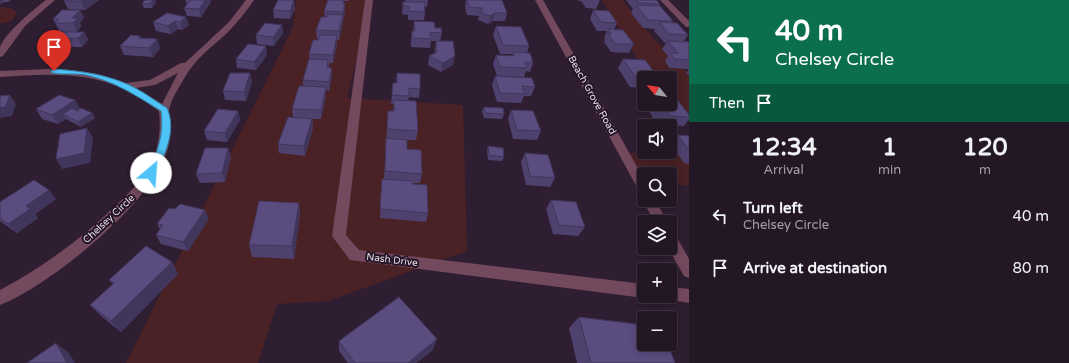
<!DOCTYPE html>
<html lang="en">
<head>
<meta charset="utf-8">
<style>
  body { margin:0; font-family:"Varela Round",sans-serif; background:#2b1f2d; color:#f1f3f6; height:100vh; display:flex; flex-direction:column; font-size:15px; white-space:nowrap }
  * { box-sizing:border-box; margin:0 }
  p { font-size:13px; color:#a39fa7 }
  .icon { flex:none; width:22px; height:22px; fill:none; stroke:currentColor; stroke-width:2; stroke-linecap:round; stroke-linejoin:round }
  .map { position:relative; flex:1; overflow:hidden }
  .drawer { display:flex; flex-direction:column; background:#231625; width:380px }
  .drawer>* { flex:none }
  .top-card { background:#0b6e4f; color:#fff; overflow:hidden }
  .needle { width:26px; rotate:300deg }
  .fabs { position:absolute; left:637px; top:71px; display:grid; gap:8px }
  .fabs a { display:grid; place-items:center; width:40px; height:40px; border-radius:4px; background:#231625; box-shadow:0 2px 10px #0003,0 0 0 1px #403542; font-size:20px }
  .pin { position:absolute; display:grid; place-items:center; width:34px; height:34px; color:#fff; margin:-41px -17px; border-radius:50% 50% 50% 0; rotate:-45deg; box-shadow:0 0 4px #0007 }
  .pin .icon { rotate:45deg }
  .me { position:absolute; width:44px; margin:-22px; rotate:27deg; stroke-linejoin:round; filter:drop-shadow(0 0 3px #0008) }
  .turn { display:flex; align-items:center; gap:14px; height:84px; padding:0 20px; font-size:18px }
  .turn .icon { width:52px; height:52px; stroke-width:2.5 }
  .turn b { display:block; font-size:28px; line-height:34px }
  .then { display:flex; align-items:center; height:38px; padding:0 20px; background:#0003; gap:8px; font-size:15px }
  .eta { display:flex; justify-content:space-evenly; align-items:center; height:68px; text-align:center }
  .eta b { font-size:24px; font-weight:700; line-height:28px }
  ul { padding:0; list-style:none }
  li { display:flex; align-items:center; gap:12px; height:52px; padding:0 20px }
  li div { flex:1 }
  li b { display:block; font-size:15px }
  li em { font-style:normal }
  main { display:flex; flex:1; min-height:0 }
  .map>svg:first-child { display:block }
  .green { fill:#4a2125 }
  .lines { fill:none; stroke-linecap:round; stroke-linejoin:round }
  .minor { fill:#73495e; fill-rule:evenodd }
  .wall { fill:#4e416e }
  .shaded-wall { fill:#40355a }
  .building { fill:#5b4c80; stroke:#40355a }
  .route { fill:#4fc3f7; stroke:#337fa1 }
  .labels { text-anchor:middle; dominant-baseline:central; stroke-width:4; stroke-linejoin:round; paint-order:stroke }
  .street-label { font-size:10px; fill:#e5dae6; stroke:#251527 }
</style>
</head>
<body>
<main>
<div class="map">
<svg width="689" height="363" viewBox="0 0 689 363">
  <rect width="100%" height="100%" fill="#2f1e31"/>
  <path class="green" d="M296,0H371L347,98L463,105L467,251L328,301L277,304L258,363H126L293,27Z
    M602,0H622L653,38L689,74V122L670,102V78H649Z
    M0,7L11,8L17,12L12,21L0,24Z
    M689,149V186L670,184V174H644V182L635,181L630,153L670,152V150Z"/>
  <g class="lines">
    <path class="minor" d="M46,0H55L25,26L3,56L0,57C0,54 0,50 0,47C5,33 34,9 46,0Z
      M246,0H254C246,12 237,23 227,33C212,47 195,59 185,77C180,86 171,99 169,110C168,114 170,120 171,125C171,136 169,147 165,157C147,206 49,286 0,305V290C41,268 79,241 113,208C126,196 140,183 149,167C159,150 161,131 159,111C147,103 136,94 122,88C83,71 41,74 0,77V71L48,69L79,71L98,74L126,83L150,80L181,63H185L229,22ZM178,73L162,104L136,88L155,85Z
      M365,0H373L346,235L359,250L644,284V296H649L644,298L350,260L332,236Z
      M535,0H543L644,179V195L640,193Z
      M660,0H668L689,21V27H686Z
      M644,198V200H655L668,222H654L643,200Z
      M670,232L675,234L689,259V278L684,276L668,248H670Z
      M670,287L689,289V303L665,299L663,296H670Z"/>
  </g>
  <path class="wall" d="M0,0H11L8,2H4L0,4Z
    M65,0H99L85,10L68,9L64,1Z
    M145,0H155L156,2L152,8H144L142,4Z
    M185,0H211V2L201,17L187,16L184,8L187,5Z
    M294,0L295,9L290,19L274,18L273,10Z
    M328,0H349L348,1H344V3H345V11L343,20V23L339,40H337V44L333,63H329V68H332V77L329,91L326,90V96L321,119H312L313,128L305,156L279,153L278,144L293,117L292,109L303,86V80L309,59V54L318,40V39H317L316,30L325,17L324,11Z
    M405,0H428L427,7H424L425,12L424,20H408V15L402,14L403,2H405Z
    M466,0H502L507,13L505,21H493L488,24L478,20L479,16L467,15L465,7Z
    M578,0H600L596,9L586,8L581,1H579Z
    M626,0H656L660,4L659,6L673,21L672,23L688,35L684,41L689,42V75L686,73L689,69L669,68L665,61L668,56L662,49L666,43L664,42L654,31L655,29L643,28L631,13L633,9Z
    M80,10L84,18L80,23L81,26L77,32H60L53,19Z
    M593,10L617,23L614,30L634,44L629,53L611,52L604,42L605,39L604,38L607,31H597L590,19Z
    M167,13L189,25L182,30L178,29L171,34L156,31L153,22Z
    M414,21L435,28L442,33L440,41L453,65L441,72L428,65L429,56L435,53V49L436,41H431L430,48L411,47V40L412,31H413Z
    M282,25L283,33L274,46L257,44L256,35Z
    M496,26L529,46L527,53L533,63L530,72L526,71L524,77L497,76L493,64L496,55L512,56L513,54H500L493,35Z
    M84,32L88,40L82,47H69L67,49H47L42,40Z
    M140,36L141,38L157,39L160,48L153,57L124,55L120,46Z
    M267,55L256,70L237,68L236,59Z
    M623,59L644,78V88L630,87L618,68Z
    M397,73L420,89L419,98L409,97L408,101L418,131L416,140H407V149L422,174L420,183H412L413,184L428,213L426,222L380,218L382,179H384L388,111H393L394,104H391L393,83H396Z
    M495,76L535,87L531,96H524L521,103L497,102L492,85Z
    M252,82L246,101L225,100L223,91Z
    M644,92V103L641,97Z
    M75,100L80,109L92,113L95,118L81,127L66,119L58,124L42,119L36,109Z
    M645,104H670L689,115V119L684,126L663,125L659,118H653Z
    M484,107L504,114L502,119L484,118L482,111Z
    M511,110L541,131L537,140L513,139L508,119Z
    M238,111L240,120L227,142L207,140L204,131Z
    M678,135L689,136V164L684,163L671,144Z
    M488,146L504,157L502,161L488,160L487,151Z
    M228,148L231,157L225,182L200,183L196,174Z
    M525,153L555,178L550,187L526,185L521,162Z
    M49,190L56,199L35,214L38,218L17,233L0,221V202Z
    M551,200L585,227L578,236L553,234L546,209Z
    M299,203L300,215L294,259L252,257L249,245Z
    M209,219L188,251L161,244L156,235L160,229L157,224Z
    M172,262L178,274L121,332L101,316L90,305L113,284L109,280Z
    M579,317L675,363H577L569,328Z
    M339,341L433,350L416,363H348L339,351Z"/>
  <path class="shaded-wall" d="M0,0H3L4,2L0,4Z
    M84,0H99L85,10L81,2Z
    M153,0H155L156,2L152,8L151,3Z
    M205,0H211V2L201,17L199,9Z
    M294,0L295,9L290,19V11Z
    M345,3V11L339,40V31Z
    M80,10L84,18L80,23L81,26L77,32L73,23L72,18Z
    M495,13L493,21L488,24L490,16Z
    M186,17L189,25L182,30L180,22Z
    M175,21L178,29L171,34L168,26Z
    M282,25L283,33L274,46L273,37Z
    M84,32L88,40L82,47L78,38Z
    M337,35V44L333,63V55Z
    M64,39L69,47L67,49L62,40Z
    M157,39L160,48L153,57L149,48Z
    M266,46L267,55L256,70L254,62Z
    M455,56L453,65L441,72L443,63Z
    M332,68V77L329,91V82Z
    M250,73L252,82L246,101L244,92Z
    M326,87V96L321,119V110Z
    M10,95L16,104L12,116L0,118V108Z
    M75,100L80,109L69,117L63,114L66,119L58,124L52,115Z
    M238,111L240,120L227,142L225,133Z
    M92,113L95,118L81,127L78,122Z
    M312,119L313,128L305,156L304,146Z
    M87,128L93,138L90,163L62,169L56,159Z
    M228,148L231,157L225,182L222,173Z
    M49,190L56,199L35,214L38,218L17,233L8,224L26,206Z
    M299,203L300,215L294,259L292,246Z
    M205,210L209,219L188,251L183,242Z
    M172,262L178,274L121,332L111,321Z
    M437,339L433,350L416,363H408Z
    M56,343L69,353L75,363H67Z"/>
  <path class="building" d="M65,0H84L81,2L64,1Z
    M145,0H153L151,3L142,4Z
    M191,0H205L199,9L184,8Z
    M278,0H294L290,11L273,10Z
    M328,0H344L343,3H345L343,12L324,11Z
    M467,0H502L507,13H495L490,16L480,12L483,10L482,8L469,7Z
    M637,0H656L660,4L639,3Z
    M403,2H424L425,12L409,11V6H403Z
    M636,5L660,6L673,21L648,20Z
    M62,10H80L72,18H77L73,23H55L59,19H53Z
    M593,10L609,11L617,23L601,22Z
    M167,13L186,17L180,22L175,21L168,26L153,22Z
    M328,14L343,15L339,31L316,30L321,17H327Z
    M414,21L434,22L435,28H441L442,33L430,32L431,39L412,38V31H415Z
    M659,22L677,23L688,35L669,34Z
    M265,23L282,25L273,37L256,35Z
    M496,26L521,27L529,46L503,45Z
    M608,29L623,30L634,44H615L608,33L611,34Z
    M50,32H84L78,38L64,39L62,40H42Z
    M131,35L140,36L138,38L157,39L149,48L120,46Z
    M320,35H337L333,55L309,54L313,40H318Z
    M436,41H453L455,56L443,63L429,56L437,52Z
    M667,41L689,42V60L675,59L670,53H678Z
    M248,44L266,46L254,62L236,59Z
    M513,52L530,53L533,63L525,62L527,68L500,67L496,55L514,56Z
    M309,59L328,60L327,67L332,68L329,82L303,80Z
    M623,59L645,60L659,78H636Z
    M230,73H250L244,92L223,91Z
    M397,73L420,74V89L409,88V96L392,95L393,83H397Z
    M495,76L532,78L535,87L522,86L525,94L500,93Z
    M299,86L326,87L321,110L292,109Z
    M670,90L689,115V117L670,116L665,109H659L656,104H670Z
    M10,95L5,107L0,108V96Z
    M59,95L75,100L52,115L36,109Z
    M394,100L416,101L418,131L387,129L388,111H394Z
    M484,107L503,108L504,114L485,113Z
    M72,108L77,111L81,108L92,113L78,122L63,114Z
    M218,109L238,111L225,133L204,131Z
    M511,110L533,111L541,131L517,130Z
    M288,117L312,119L304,146L278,144Z
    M87,128L84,153L56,159L60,134Z
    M678,135L689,136V150Z
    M386,138L407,140V149L421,150L422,174L385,171Z
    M488,146L503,148L504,157L489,155Z
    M205,148H228L222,173L196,174Z
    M525,153L548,155L555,178L530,176Z
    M382,179L412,181L413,184L427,185L428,213L380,209Z
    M34,180L49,190L26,206L30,209L8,224L0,218V202Z
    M551,200L576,202L585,227L559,225Z
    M259,201L299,203L292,246L249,245Z
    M180,204L205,210L183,242L156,235L163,225L157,224L169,208L175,209Z
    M146,246L172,262L111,321L90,305L114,283L109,280Z
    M399,297L437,339L408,363H355L339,341Z
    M579,317L644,325V344H668L675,363H591Z
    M56,343L67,363H27Z"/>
  <path class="route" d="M54,69C80,71 104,74 127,84C141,90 154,100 167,108C177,129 165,157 154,175L151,176L146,173C158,153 164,134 161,111C135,95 116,82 86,75C75,73 63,75 52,73L51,71Z"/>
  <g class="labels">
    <g class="street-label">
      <text transform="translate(592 95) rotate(61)">Beach Grove Road</text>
      <text transform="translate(109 219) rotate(-43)">Chelsey Circle</text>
      <text transform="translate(392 260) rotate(7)">Nash Drive</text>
    </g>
  </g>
</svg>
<div class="fabs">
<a><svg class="needle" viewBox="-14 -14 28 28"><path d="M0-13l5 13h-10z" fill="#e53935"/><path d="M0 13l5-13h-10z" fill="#a39fa7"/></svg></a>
<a><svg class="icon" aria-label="sound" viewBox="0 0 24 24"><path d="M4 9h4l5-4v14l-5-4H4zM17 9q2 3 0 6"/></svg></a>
<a><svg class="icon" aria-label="search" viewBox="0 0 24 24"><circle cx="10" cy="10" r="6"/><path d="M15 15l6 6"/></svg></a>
<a><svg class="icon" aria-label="layers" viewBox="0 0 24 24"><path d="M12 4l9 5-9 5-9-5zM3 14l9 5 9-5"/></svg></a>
<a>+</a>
<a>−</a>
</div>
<div class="pin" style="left:54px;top:71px;background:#d93025"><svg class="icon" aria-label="arrive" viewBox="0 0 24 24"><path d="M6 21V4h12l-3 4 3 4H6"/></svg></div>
<svg class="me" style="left:151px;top:173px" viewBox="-20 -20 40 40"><circle r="19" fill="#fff"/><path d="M0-13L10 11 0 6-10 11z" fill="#4fc3f7"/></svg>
</div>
<section class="drawer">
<div class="top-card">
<div class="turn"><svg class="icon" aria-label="left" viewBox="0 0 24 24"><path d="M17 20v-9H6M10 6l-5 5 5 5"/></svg><div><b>40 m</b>Chelsey Circle</div></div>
<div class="then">Then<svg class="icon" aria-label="arrive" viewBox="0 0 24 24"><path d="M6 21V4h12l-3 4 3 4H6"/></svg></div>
</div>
<div class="eta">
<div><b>12:34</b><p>Arrival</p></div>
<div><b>1</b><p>min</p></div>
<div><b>120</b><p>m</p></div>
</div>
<ul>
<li><svg class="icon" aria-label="left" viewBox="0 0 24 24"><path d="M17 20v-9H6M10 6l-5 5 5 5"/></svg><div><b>Turn left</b><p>Chelsey Circle</p></div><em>40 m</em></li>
<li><svg class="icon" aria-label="arrive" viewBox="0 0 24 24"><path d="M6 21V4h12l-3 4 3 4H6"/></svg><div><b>Arrive at destination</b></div><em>80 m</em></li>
</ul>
</section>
</main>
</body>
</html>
